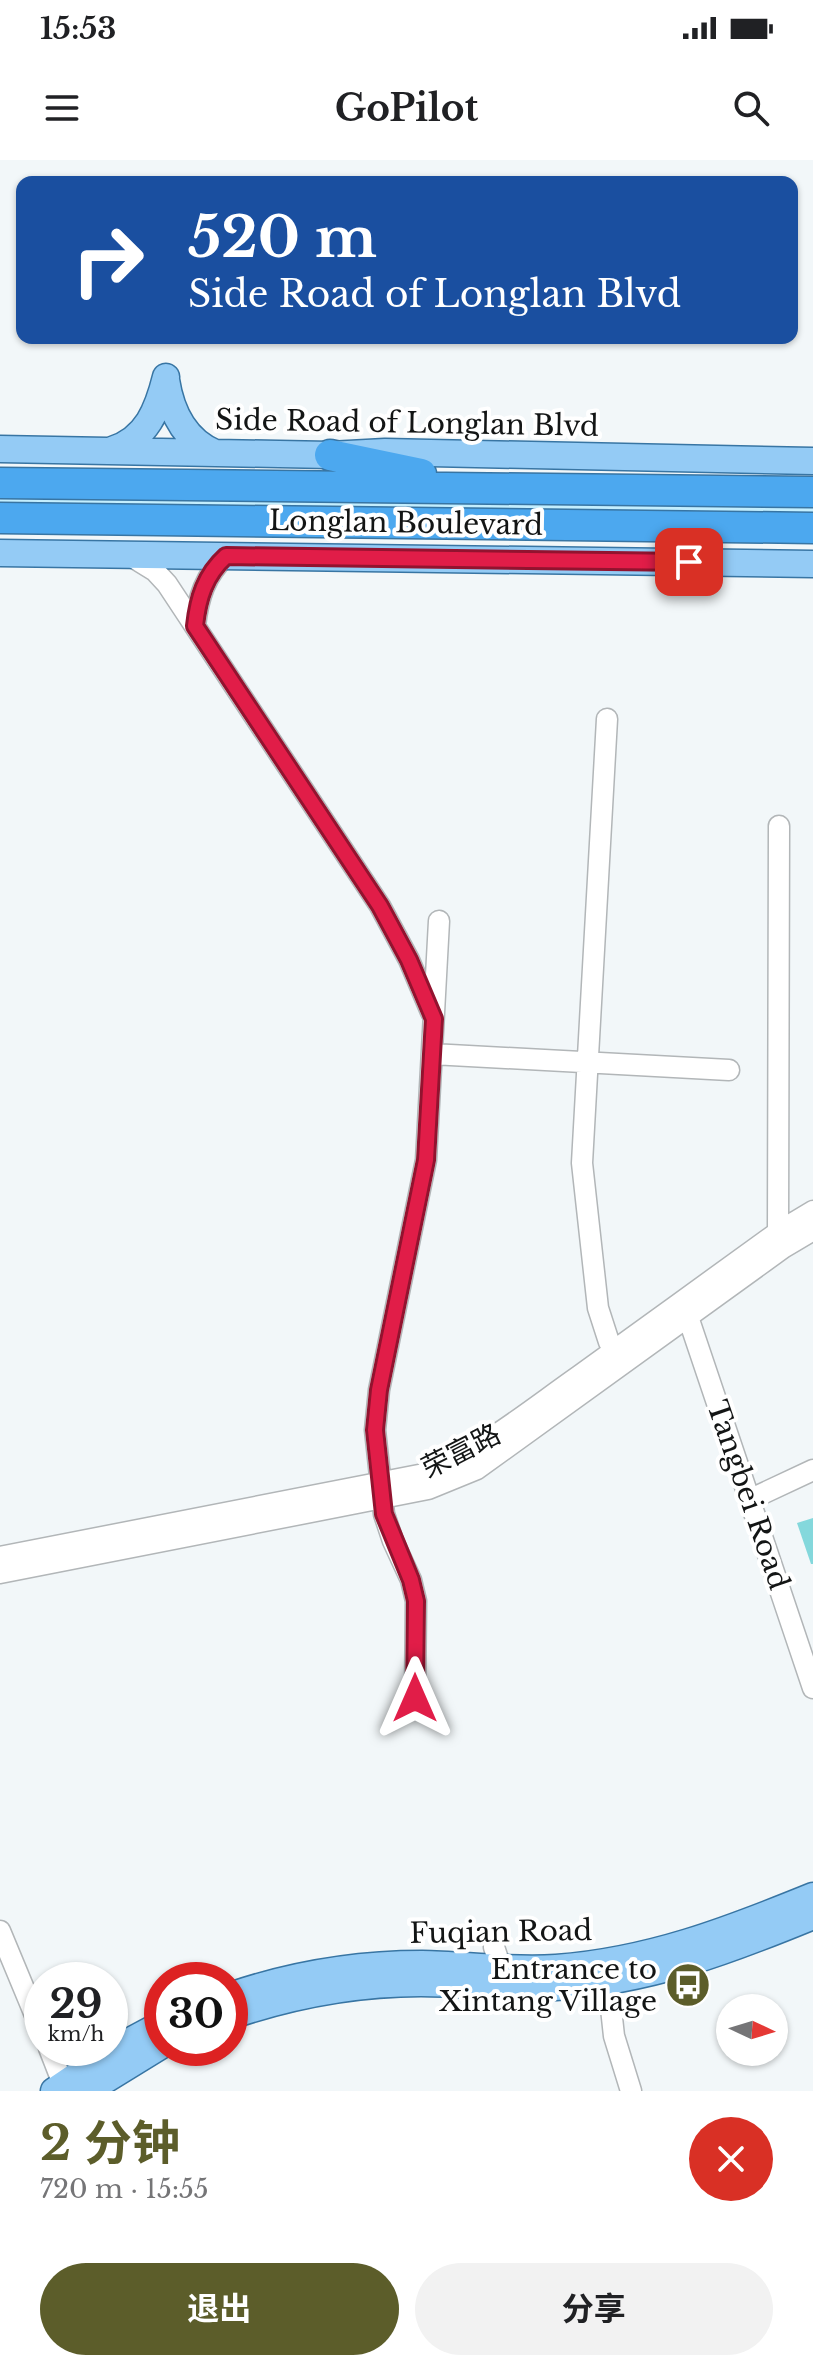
<!DOCTYPE html>
<html lang="zh">
<head>
<meta charset="utf-8">
<style>
  body { margin:0; font-family:"Libre Baskerville","Noto Sans SC",serif; background:#f2f2f2; color:#202124; height:100vh; display:flex; flex-direction:column; font-size:30px; white-space:nowrap }
  * { box-sizing:border-box; margin:0 }
  p { font-size:26px; color:#757577 }
  .icon { flex:none; width:44px; height:44px; fill:none; stroke:currentColor; stroke-width:2; stroke-linecap:round; stroke-linejoin:round }
  .map { position:relative; height:1931px; overflow:hidden }
  .sheet { display:flex; flex-direction:column; background:#fff; flex:1 }
  .sheet>* { flex:none }
  .banner { position:absolute; left:16px; top:16px; width:782px; height:168px; border-radius:16px; box-shadow:0 2px 6px #0004; background:#1a4fa0; color:#fff; overflow:hidden }
  .needle { width:52px; rotate:94deg }
  .controls { position:absolute; left:716px; top:1834px; display:grid; gap:16px }
  .controls a { display:grid; place-items:center; width:72px; height:72px; border-radius:50%; background:#fff; box-shadow:0 2px 6px #0004; font-size:40px }
  .speed { position:absolute; left:24px; top:1802px; display:flex; gap:16px; font-size:40px; font-weight:700; text-align:center }
  .speed>* { display:grid; place-content:center; width:104px; height:104px; border-radius:50%; background:#fff; box-shadow:0 2px 6px #0004; line-height:1 }
  .speed small { font-size:20px; font-weight:400 }
  .speed .limit { border:12px solid #d22; background:#fff; color:#111 }
  .pin { position:absolute; display:grid; place-items:center; width:68px; height:68px; color:#fff; margin:-34px; border-radius:16px; box-shadow:0 4px 12px #0006 }
  .me { position:absolute; width:88px; margin:-44px; rotate:0deg; stroke-linejoin:round; filter:drop-shadow(0 0 6px #0008) }
  .turn { display:flex; align-items:center; gap:28px; height:168px; padding:0 40px; font-size:36px }
  .turn .icon { width:104px; height:104px; stroke-width:2.5 }
  .turn b { display:block; font-size:56px; line-height:68px }
  .round { display:grid; place-items:center; flex:none; width:84px; height:84px; border-radius:42px; background:#f2f2f2 }
  .summary { display:flex; align-items:center; justify-content:space-between; height:136px; padding:0 40px }
  h1 { font-size:48px; font-weight:700; line-height:60px; color:#5c5d2a }
  .action { display:flex; gap:16px; margin-top:auto; padding:16px 40px }
  .action a { flex:1; height:92px; border-radius:48px; background:#5c5d2a; color:#fff; font-size:32px; font-weight:700; line-height:92px; text-align:center }
  .action a+a { background:#f2f2f2; color:#202124 }
  .status { display:flex; justify-content:space-between; align-items:center; height:56px; padding:0 40px; background:#fff; direction:ltr }
  .status svg { height:22px; fill:currentColor }
  header { display:flex; justify-content:space-between; align-items:center; height:104px; padding:0 40px; background:#fff; font-size:36px; font-weight:700 }
  .map>svg:first-child { display:block }
  .green { fill:#c3eefe }
  .building { fill:#84d8dc }
  .lines { fill:none; stroke-linecap:round; stroke-linejoin:round }
  .minor-casing { stroke:#b2b6b8; stroke-width:23 }
  .major-casing { stroke:#3875a3; stroke-width:29 }
  .highway-casing { stroke:#3875a3; stroke-width:33 }
  .minor { stroke:#fff; stroke-width:20 }
  .major { stroke:#94cbf5; stroke-width:26 }
  .highway { stroke:#4ca8ef; stroke-width:30 }
  .route-casing { stroke:#92132f; stroke-width:20 }
  .route { stroke:#e11d48; stroke-width:14 }
  .labels { text-anchor:middle; dominant-baseline:central; stroke-width:8; stroke-linejoin:round; paint-order:stroke }
  .street-label { font-size:28px; fill:#131515; stroke:#fff }
  .poi-label { font-size:28px; fill:#131515; stroke:#fff; text-anchor:end }
</style>
</head>
<body>
<div class="status"><b>15:53</b><svg viewBox="0 0 49 12"><path d="M0 12V9h3v3zM5 12V6h3v6zM10 12V3h3v9zM15 12V0h3v12zM26 1h20v11H26zM47 4h2v5h-2z"/></svg></div>
<header><svg class="icon" aria-label="menu" viewBox="0 0 24 24"><path d="M4 6h16M4 12h16M4 18h16"/></svg>GoPilot<svg class="icon" aria-label="search" viewBox="0 0 24 24"><circle cx="10" cy="10" r="6"/><path d="M15 15l6 6"/></svg></header>
<div class="map">
<svg width="813" height="1931" viewBox="0 0 813 1931">
  <rect width="100%" height="100%" fill="#f2f7f9"/>
  <path class="green" d="M0,336L813,346V355L0,345Z"/>
  <path class="building" d="M813,1358V1404H811L797,1363Z"/>
  <g class="lines">
    <g class="minor-casing">
      <path id="minor" d="M129,395L155,411L167,424L380,746L409,800L431,852
        M195,466C198,438 205,415 226,396
        M607,559L582,1003L598,1148L609,1182L614,1190
        M432,894L729,910
        M778,1072L779,666
        M685,1148L813,1528
        M749,1340L813,1310
        M0,1397L424,1314C481,1291 529,1251 579,1216C645,1168 712,1120 778,1072L813,1051
        M0,1413L428,1329L477,1309L783,1088L813,1070
        M415,1538L416,1441L411,1420L393,1381L384,1354L375,1270L379,1230L426,1000L439,761
        M0,1771L42,1872
        M494,1787L505,1820
        M608,1821L614,1876L631,1931
        M49,1888L63,1924V1931"/>
    </g>
    <g class="major-casing">
      <path id="major" d="M166,220C171,252 184,280 215,293
        M0,289L330,295L385,292L813,301
        M112,290C147,279 158,249 166,217
        M0,393L813,404
        M230,1836C291,1815 357,1804 422,1804C466,1805 511,1811 556,1808C649,1801 727,1771 813,1736
        M230,1856C292,1835 356,1823 421,1823C466,1823 511,1830 556,1827C649,1821 728,1791 813,1756
        M54,1931L119,1887L162,1864
        M87,1931L162,1885"/>
    </g>
    <g class="highway-casing">
      <path id="highway" d="M330,295L421,314
        M0,323L813,332
        M0,358L813,368"/>
    </g>
    <use href="#minor" class="minor"/>
    <use href="#major" class="major"/>
    <use href="#highway" class="highway"/>
  </g>
  <g class="lines">
    <g class="route-casing">
      <path id="route" d="M415,1538L416,1441L411,1420L384,1354L375,1270L379,1230L426,1000L434,859L409,800L380,746L195,466C198,438 205,415 226,396L689,402"/>
    </g>
    <use href="#route" class="route"/>
  </g>
  <defs>
    <g id="bus-disc" transform="scale(2.3)"><circle r="9.5" fill="#5c5d2a" stroke="#fff"/><path d="M-5-6H5V4H4V6H2V4H-2V6H-4V4H-5ZM-3.5-4V0h7V-4ZM-3.5 1.2v1.5H-2V1.2ZM2 1.2v1.5H3.5V1.2Z" fill="#fff"/></g>
  </defs>
  <g fill-rule="evenodd">
    <use href="#bus-disc" x="688" y="1825"/>
  </g>
  <g class="labels">
    <g class="street-label">
      <text transform="translate(407 263) rotate(1)">Side Road of Longlan Blvd</text>
      <text transform="translate(406 363) rotate(1)">Longlan Boulevard</text>
      <text transform="translate(461 1291) rotate(-27)">荣富路</text>
      <text transform="translate(748 1335) rotate(71)">Tangbei Road</text>
      <text transform="translate(501 1772) rotate(-1)">Fuqian Road</text>
    </g>
    <g class="poi-label">
      <text x="657" y="1809">Entrance to<tspan x="657" dy="32">Xintang Village</tspan></text>
    </g>
  </g>
</svg>
<div class="controls">
<a><svg class="needle" viewBox="-14 -14 28 28"><path d="M0-13l5 13h-10z" fill="#e53935"/><path d="M0 13l5-13h-10z" fill="#757577"/></svg></a>
</div>
<div class="speed"><div>29<small>km/h</small></div><div class="limit">30</div></div>
<div class="pin" style="left:689px;top:402px;background:#d93025"><svg class="icon" aria-label="arrive" viewBox="0 0 24 24"><path d="M6 21V4h12l-3 4 3 4H6"/></svg></div>
<svg class="me" style="left:415px;top:1538px" viewBox="-20 -20 40 40"><path d="M0-17L14 15 0 8-14 15z" fill="#e11d48" stroke="#fff" stroke-width="4"/></svg>
<div class="banner">
<div class="turn"><svg class="icon" aria-label="right" viewBox="0 0 24 24"><path d="M7 20v-9h11M14 6l5 5-5 5"/></svg><div><b>520 m</b>Side Road of Longlan Blvd</div></div>
</div>
</div>
<section class="sheet">
<div class="summary"><div><h1>2 分钟</h1><p>720 m · 15:55</p></div><a class="round" style="background:#d93025;color:#fff"><svg class="icon" aria-label="close" viewBox="0 0 24 24"><path d="M6 6l12 12M18 6L6 18"/></svg></a></div>
<div class="action"><a>退出</a><a>分享</a></div>
</section>
</body>
</html>
